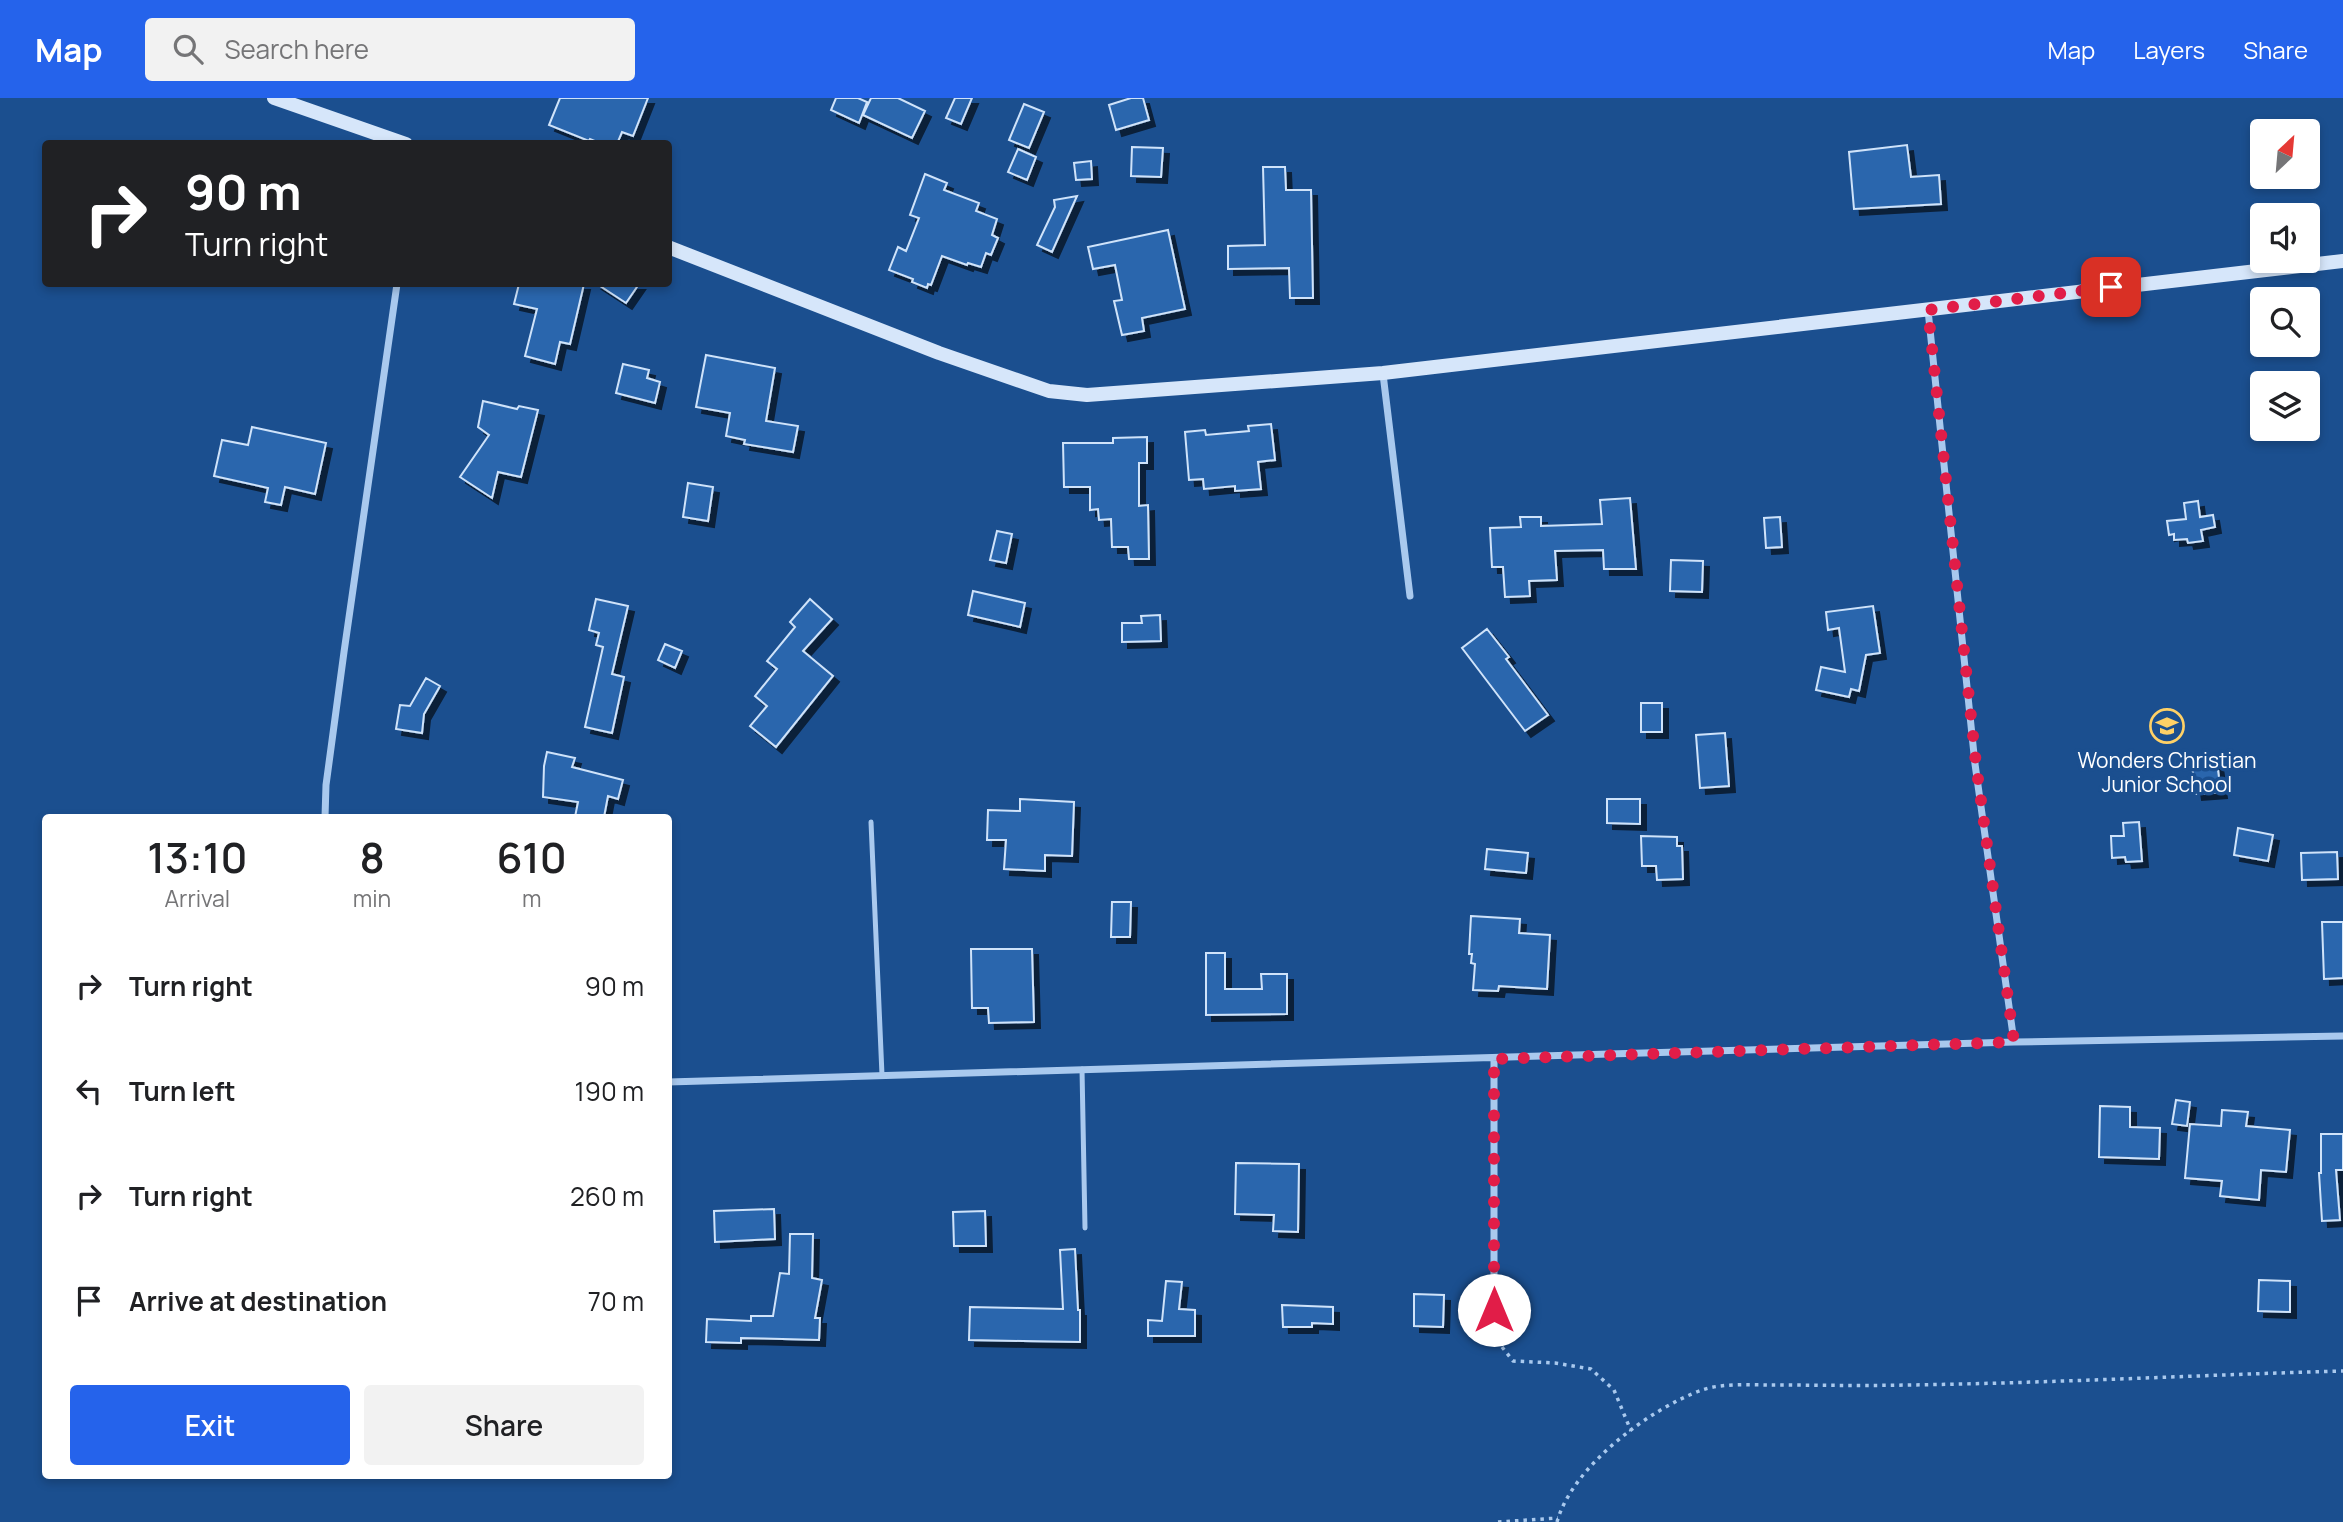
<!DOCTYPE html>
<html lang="en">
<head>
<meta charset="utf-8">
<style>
  body { margin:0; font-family:Manrope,sans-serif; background:#f2f2f2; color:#202124; height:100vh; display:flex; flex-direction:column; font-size:26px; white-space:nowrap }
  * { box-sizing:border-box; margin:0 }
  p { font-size:23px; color:#757577 }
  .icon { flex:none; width:38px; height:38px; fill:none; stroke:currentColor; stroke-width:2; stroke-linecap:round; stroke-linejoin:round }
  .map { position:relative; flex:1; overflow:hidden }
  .drawer { position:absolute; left:42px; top:716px; width:630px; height:665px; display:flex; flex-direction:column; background:#fff; border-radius:7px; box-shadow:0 4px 10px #0003 }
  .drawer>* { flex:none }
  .guide { position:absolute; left:42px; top:42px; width:630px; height:147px; border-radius:7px; box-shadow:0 4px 10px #0003; background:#202124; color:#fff; overflow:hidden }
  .needle { width:46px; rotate:26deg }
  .tools { position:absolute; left:2250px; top:21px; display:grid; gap:14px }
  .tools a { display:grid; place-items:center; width:70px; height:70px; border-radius:7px; background:#fff; box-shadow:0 4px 10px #0003; font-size:35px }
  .pin { position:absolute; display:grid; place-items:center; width:60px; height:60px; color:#fff; margin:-30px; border-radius:14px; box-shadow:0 4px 10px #0006 }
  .me { position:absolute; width:77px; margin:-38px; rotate:0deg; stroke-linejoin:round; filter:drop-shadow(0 0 5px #0008) }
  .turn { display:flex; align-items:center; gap:24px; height:147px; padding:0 28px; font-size:32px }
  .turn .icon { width:91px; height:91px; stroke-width:2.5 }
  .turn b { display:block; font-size:49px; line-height:60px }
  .eta { display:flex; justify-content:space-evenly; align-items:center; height:119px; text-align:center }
  .eta b { font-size:42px; font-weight:600; line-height:49px }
  .button { display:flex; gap:14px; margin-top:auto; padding:14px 28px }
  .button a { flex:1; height:80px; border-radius:7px; background:#2563eb; color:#fff; font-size:28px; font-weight:600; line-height:80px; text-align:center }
  .button a+a { background:#f2f2f2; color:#202124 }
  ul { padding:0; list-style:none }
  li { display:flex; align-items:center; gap:21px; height:105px; padding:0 28px }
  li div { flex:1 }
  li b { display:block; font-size:26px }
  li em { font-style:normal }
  header { display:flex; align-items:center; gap:42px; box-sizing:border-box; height:98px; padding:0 35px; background:#2563eb; color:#fff }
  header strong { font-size:33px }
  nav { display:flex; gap:38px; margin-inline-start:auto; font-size:24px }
  .search { width:490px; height:63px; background:#f2f2f2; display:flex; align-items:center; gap:18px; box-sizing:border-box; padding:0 24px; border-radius:7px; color:#757577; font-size:26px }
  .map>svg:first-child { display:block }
  .building { fill:#2a66ad; stroke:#cfe3fa; stroke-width:2; filter:url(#shadow) }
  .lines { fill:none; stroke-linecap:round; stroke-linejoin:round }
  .path { stroke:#a9c9ee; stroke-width:3.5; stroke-dasharray:3.5 5; stroke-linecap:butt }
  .lane { stroke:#a9c9ee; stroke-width:5 }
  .street { stroke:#a9c9ee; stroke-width:7 }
  .secondary { stroke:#d6e6fa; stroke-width:14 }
  .route { stroke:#e11d48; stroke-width:12; stroke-dasharray:0 21.6 }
  .labels { text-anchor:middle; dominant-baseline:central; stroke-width:7; stroke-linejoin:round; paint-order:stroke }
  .poi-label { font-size:21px; fill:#fff; stroke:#1b4f8f }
</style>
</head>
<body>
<header>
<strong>Map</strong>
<div class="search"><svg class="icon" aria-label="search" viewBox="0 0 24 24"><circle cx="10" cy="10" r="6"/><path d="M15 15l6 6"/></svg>Search here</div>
<nav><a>Map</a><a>Layers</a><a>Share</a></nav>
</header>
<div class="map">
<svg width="2343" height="1424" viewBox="0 0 2343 1424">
  <defs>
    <filter id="shadow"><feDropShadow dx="6" dy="6" stdDeviation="0" flood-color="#0009"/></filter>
  </defs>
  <rect width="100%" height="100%" fill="#1b4f8f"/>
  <path class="building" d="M560,0H648L633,38L622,34L617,46H602L590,41L589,43L549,27Z
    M836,0H858L867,4L859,25L831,12Z
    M871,0H898L925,13L912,40L863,17Z
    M955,0H972L961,26L946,20Z
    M1131,0H1143L1149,22L1116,32L1109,7Z
    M1024,6L1044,14L1029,50L1009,42Z
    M1907,47L1911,79L1939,77L1941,106L1854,111L1849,54Z
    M1132,49L1163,50L1161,79L1131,78Z
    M1018,51L1036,59L1027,82L1008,74Z
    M1091,63L1092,81L1076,82L1074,65Z
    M1263,69H1285L1286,92H1311L1313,200H1290L1289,170L1228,171V148L1265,147Z
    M925,76L947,85L944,92L979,105L976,113L997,121L992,137L998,140L991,157L986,155L981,169L968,165L967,167L942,158L931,187L928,186L927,190L912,184L913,181L889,172L898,149L906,153L919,120L910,117Z
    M1077,98L1052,154L1037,147L1055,109L1054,102Z
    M1168,132L1185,211L1142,220L1144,233L1122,237L1114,203L1122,202L1115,167L1093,171L1088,149Z
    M519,186H584L570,246L560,244L555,266L525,258L537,211L514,206Z
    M597,186H639L626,205Z
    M706,257L775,270L766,323L798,328L793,354L744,346L745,342L726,338L730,315L696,309Z
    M623,266L649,272L647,280L660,284L655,305L616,295Z
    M483,303L517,311L519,308L538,312L521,379L498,374L492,400L460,379L489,337L478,329Z
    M1271,326L1275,362L1258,364L1261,391L1235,393V388L1204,391L1203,381L1189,382L1185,334L1205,332L1206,337L1249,333L1248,328Z
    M252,329L326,345L315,396L285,389L281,407L265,404L268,390L214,378L222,342L248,347Z
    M1147,339V365H1139V408L1148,407L1149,461H1129L1128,449H1112L1111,421L1099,422L1098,411L1090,412V389H1064L1063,345H1113V340Z
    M688,385L713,389L708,423L683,419Z
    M1630,400L1636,471H1604L1603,452L1555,453L1557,482L1529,483L1530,498L1505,499L1503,469H1492L1490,430L1521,429L1520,419H1541V428L1602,426L1600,402Z
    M2198,403L2200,419L2213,417L2215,429L2201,432L2203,443L2188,445L2187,441L2174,442V436L2169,437L2167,423L2186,421L2184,405Z
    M1780,419L1782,449L1766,450L1764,420Z
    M997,433L1012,436L1006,465L990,462Z
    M1671,462L1703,463L1702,494L1670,493Z
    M973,493L1025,505L1020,529L968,517Z
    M596,501L628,508L612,576L624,579L612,635L585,629L603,549L596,547L599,535L589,532Z
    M810,501L832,521L803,553L833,578L776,649L750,628L767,608L755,598L777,571L767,563L795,529L790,524Z
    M1873,508L1880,555L1866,557L1859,593L1851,591L1849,599L1816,592L1821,569L1845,574L1839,530L1828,532L1826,514Z
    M1160,517L1161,543L1122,544V525H1142L1141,518Z
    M1487,531L1509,559L1506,561L1548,617L1525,633L1462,550Z
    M665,546L682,553L675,570L658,562Z
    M426,580L440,588L424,616L422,635L396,631L400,607L410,608Z
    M1641,605H1662V634H1641Z
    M1725,635L1729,688L1700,690L1696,637Z
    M547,654L575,660L572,669L623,682L618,701L608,698L604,719H575L578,704L543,699L544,668Z
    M2216,657L2221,694L2196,696L2192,668L2203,667L2201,659Z
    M1020,701L1074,704L1072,758L1045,757V773L1004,771L1006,742H987L988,712L1020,713Z
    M1607,701H1640V726L1607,725Z
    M2139,724L2142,763L2126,764L2125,759L2112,760L2111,738H2124L2123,725Z
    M2238,730L2273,737L2268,763L2234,757Z
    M1641,738L1677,739V748H1682L1683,781L1657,782L1656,768H1642Z
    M1487,751L1528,755L1526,775L1485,771Z
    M2337,754L2338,781L2302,782L2301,755Z
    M1112,804H1131L1130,839H1111Z
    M1471,818L1520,821L1519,835L1550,837L1547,891L1499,888L1498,893L1473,892L1475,866L1471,865L1472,856H1469Z
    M2322,824H2343V880L2324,881Z
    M971,851H1032L1034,924L989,925L988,910H972Z
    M1206,855H1225V891H1262L1261,876H1287V916L1206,917Z
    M2176,1002L2190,1004L2187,1028L2172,1026Z
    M2100,1008L2130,1009V1029L2160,1030L2159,1061L2099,1059Z
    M2222,1012L2248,1014L2246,1028L2290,1032L2286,1074L2261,1072L2259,1102L2220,1098L2222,1083L2185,1080L2190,1026L2221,1028Z
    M2321,1036H2343V1072H2336L2340,1122L2322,1123L2319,1075H2321Z
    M1236,1065L1299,1066L1298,1134L1273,1133L1274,1117L1235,1116Z
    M774,1111L775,1141L715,1144L714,1113Z
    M985,1113L986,1148H954L953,1114Z
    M790,1136H813L812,1180L822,1182L815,1220H820L819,1242L741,1240V1245L706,1244L707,1221L751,1223V1218H773L780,1175L789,1176Z
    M1075,1151L1078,1212H1080V1244L969,1242L970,1209L1063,1211L1060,1152Z
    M2259,1182L2290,1183V1214L2258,1213Z
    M1166,1183L1182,1184L1179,1211L1195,1212V1238H1148V1222L1162,1223Z
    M1414,1196L1444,1197L1443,1229L1414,1228Z
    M1282,1207L1333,1209V1226L1312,1225V1229H1283Z"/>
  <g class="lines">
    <path class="path" d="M1502,1249L1513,1263L1555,1265L1591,1271L1614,1292L1631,1333
      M1498,1424L1558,1420
      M1557,1424C1572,1369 1649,1311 1702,1292C1722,1285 1749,1287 1770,1287C1816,1287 1862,1288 1908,1287C2053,1285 2198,1277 2343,1273"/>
    <path class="lane" d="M871,724L882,977
      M1082,971L1085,1130"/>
    <path class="street" d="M1928,212L1975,666L2014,944
      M1383,276L1410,498
      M325,719L326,687L344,554L397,186
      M668,984L2014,944L2343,938
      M1494,1240V961"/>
    <path class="secondary" d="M274,0L406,46
      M668,149L939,255L1049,293L1087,297L1383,275L2343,163"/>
  </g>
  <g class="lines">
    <path class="route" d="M1494,1212V961L2014,944L1976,666L1928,212L2111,189"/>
  </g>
  <defs>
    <g id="school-ring" transform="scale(1.75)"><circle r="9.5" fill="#1b4f8f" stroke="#ffd166" stroke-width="1.5"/><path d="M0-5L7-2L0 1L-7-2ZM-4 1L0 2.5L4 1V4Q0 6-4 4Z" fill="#ffd166"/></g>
  </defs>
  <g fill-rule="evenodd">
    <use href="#school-ring" x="2167" y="628"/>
  </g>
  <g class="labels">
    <g class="poi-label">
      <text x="2167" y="662">Wonders Christian<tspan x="2167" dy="24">Junior School</tspan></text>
    </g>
  </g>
</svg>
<div class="tools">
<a><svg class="needle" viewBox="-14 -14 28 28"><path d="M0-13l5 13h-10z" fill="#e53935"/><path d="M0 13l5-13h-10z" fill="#757577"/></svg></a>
<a><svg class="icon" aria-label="sound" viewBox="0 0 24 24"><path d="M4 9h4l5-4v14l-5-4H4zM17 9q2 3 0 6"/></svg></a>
<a><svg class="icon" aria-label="search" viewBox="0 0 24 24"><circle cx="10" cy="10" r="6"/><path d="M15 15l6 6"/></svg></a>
<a><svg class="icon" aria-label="layers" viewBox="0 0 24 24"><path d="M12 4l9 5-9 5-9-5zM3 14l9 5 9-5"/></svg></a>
</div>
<div class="pin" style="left:2111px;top:189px;background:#d93025"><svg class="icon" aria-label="arrive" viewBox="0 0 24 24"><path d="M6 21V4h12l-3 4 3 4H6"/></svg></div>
<svg class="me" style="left:1494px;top:1212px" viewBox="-20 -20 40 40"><circle r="19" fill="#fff"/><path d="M0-13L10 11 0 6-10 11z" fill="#e11d48"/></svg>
<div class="guide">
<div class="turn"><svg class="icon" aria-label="right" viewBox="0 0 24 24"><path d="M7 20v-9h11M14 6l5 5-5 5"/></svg><div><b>90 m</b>Turn right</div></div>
</div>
<section class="drawer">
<div class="eta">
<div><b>13:10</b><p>Arrival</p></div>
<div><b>8</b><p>min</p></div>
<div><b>610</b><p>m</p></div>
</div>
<ul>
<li><svg class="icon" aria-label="right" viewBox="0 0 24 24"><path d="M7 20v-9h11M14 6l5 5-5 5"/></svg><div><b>Turn right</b></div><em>90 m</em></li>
<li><svg class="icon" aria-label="left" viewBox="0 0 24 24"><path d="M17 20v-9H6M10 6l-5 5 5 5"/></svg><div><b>Turn left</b></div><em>190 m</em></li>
<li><svg class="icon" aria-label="right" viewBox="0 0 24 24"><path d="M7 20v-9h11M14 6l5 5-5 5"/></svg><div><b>Turn right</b></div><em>260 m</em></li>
<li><svg class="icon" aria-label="arrive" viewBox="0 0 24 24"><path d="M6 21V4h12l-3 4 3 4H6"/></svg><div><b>Arrive at destination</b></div><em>70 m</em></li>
</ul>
<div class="button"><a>Exit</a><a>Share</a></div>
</section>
</div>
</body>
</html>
